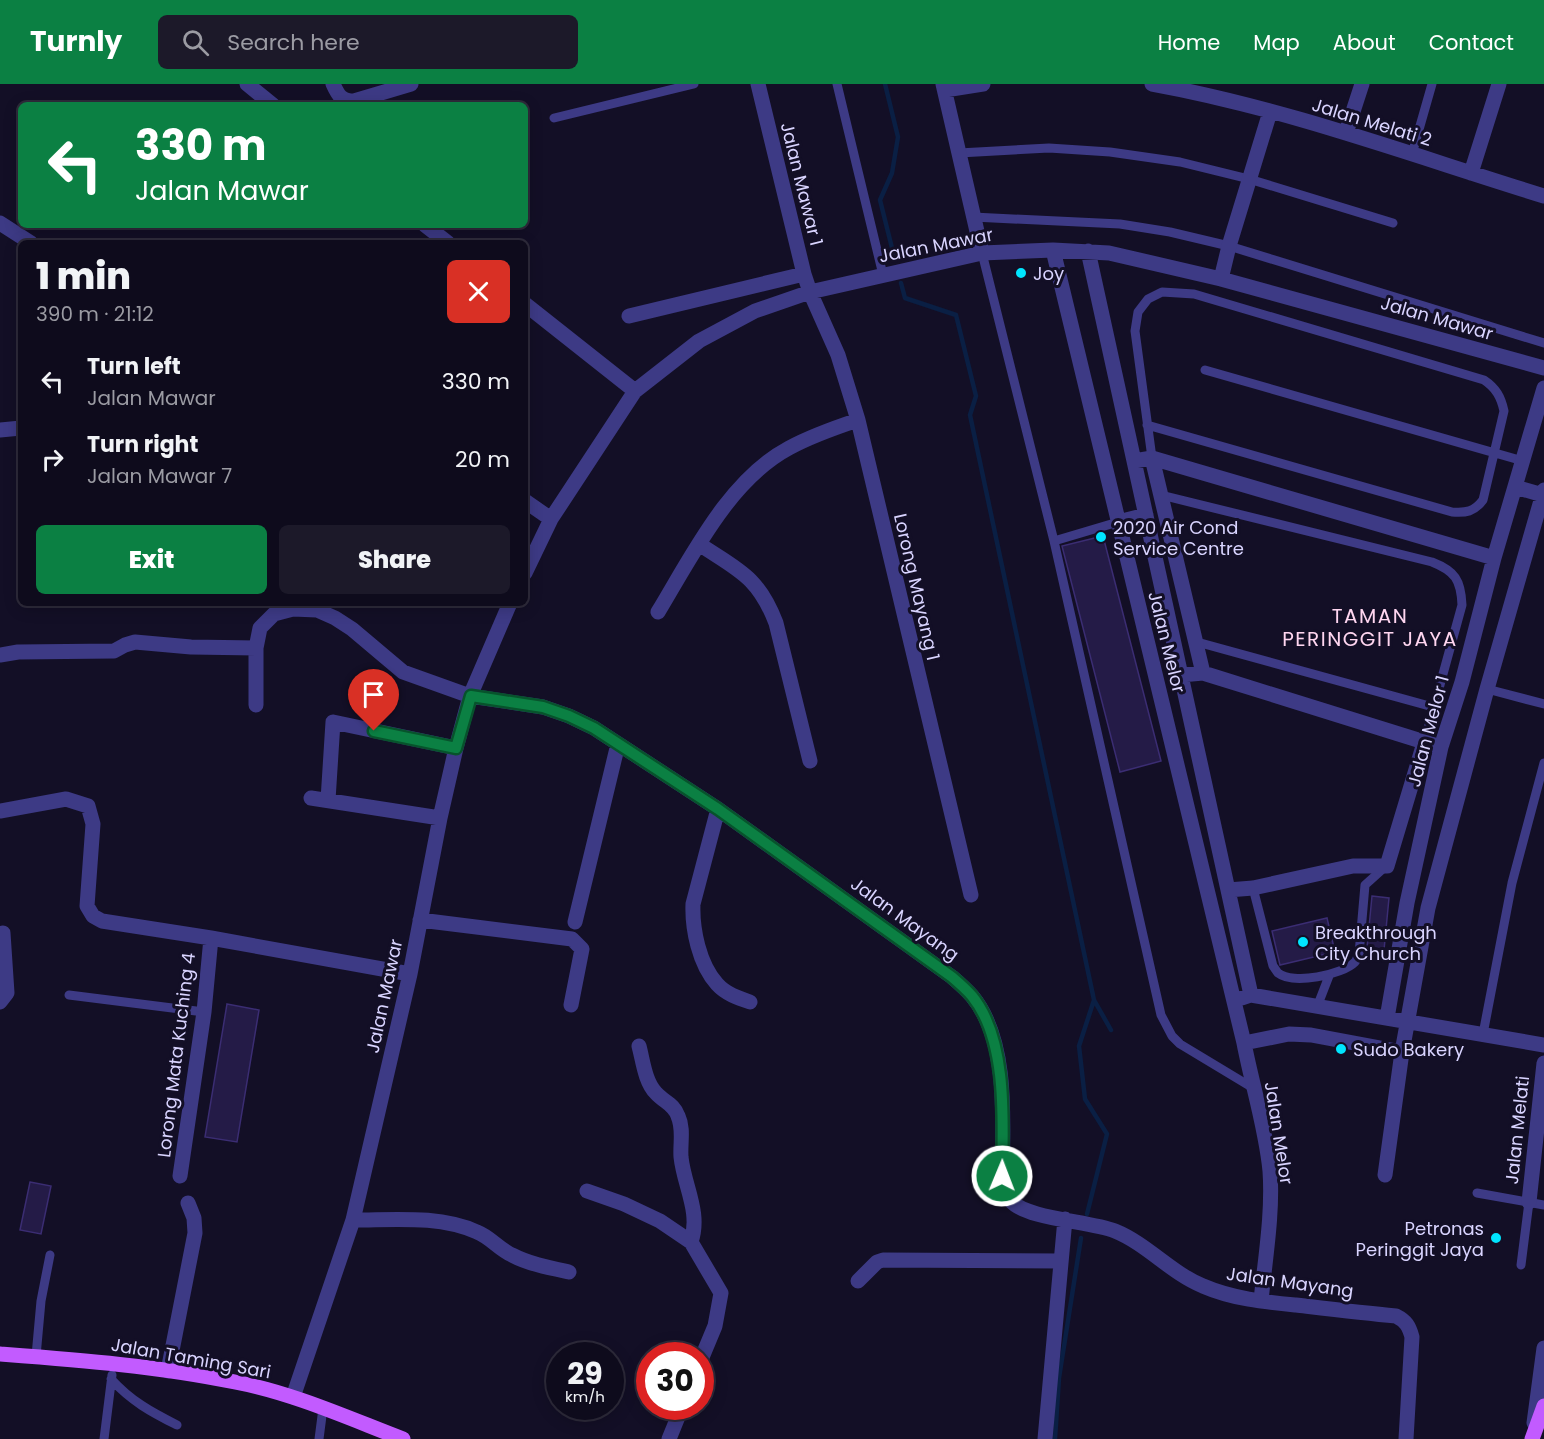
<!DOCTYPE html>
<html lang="en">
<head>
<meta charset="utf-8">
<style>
  body { margin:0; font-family:Poppins,sans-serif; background:#1c1929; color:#f1f3f6; height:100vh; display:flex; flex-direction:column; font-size:22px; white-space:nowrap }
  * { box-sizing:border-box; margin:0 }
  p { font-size:20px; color:#9b9ba3 }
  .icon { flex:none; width:33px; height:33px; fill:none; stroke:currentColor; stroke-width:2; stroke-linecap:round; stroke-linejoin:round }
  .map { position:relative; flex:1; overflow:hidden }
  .side { position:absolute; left:18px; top:156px; width:510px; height:366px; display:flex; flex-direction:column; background:#0e0b1c; border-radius:9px; box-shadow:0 3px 15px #0003,0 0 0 2px #2e2b3b }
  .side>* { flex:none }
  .top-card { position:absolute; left:18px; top:18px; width:510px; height:126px; border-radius:9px; box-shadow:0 3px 15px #0003,0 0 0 2px #2e2b3b; background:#0b8043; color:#fff; overflow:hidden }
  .speed { position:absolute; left:546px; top:1258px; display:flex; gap:12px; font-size:30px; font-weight:700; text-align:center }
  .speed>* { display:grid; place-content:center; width:78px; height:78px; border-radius:50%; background:#0e0b1c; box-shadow:0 3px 15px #0003,0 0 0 2px #2e2b3b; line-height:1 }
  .speed small { font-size:15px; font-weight:400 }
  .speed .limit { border:9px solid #d22; background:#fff; color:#111 }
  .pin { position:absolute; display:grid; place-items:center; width:51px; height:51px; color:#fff; margin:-62px -26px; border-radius:50% 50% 50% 0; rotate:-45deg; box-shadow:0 0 6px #0007 }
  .pin .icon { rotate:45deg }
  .me { position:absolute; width:66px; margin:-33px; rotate:1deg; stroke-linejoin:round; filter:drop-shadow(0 0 4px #0008) }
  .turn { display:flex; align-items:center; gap:21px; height:126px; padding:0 18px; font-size:27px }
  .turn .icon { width:78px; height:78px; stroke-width:2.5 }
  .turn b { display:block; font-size:42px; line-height:51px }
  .round { display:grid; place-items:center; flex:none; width:63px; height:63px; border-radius:9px; background:#1c1929 }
  .head { display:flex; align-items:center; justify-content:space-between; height:102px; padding:0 18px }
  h1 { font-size:36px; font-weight:800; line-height:45px }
  .primary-button { display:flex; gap:12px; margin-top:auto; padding:12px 18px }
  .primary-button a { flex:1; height:69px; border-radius:9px; background:#0b8043; color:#fff; font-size:24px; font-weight:800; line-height:69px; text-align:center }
  .primary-button a+a { background:#1c1929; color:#f1f3f6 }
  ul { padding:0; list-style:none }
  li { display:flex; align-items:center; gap:18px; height:78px; padding:0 18px }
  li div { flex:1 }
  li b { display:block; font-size:22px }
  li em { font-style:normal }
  header { display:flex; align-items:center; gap:36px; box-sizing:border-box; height:84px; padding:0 30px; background:#0b8043; color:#fff }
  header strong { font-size:28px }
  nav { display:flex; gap:33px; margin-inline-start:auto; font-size:21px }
  .search { width:420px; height:54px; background:#1c1929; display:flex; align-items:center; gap:15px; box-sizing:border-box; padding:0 21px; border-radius:9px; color:#9b9ba3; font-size:22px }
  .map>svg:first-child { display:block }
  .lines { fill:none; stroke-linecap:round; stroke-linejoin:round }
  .stream { stroke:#0a1f44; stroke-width:4.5 }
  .building { fill:#241b47; stroke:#3b2d73; stroke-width:1.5 }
  .lane { stroke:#3d3a85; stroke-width:9 }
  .street { stroke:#3d3a85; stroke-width:15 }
  .primary { stroke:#c25bff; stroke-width:15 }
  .route-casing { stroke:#07532c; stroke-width:15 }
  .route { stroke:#0b8043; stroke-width:10 }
  .poi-dot { fill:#00e5ff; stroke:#130f26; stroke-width:2 }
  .labels { text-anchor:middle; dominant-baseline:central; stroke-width:6; stroke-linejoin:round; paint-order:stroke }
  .street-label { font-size:18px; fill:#d9d4ff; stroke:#130f26 }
  .poi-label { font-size:18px; fill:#d9d4ff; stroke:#130f26; text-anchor:start }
  .neighbourhood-label { font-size:20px; letter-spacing:1.5px; fill:#ffd6f0; stroke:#130f26 }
</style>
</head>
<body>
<header>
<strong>Turnly</strong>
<div class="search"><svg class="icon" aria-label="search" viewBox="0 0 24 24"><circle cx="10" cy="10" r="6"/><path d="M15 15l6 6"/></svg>Search here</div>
<nav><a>Home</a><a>Map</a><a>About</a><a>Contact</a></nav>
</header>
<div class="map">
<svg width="1544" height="1355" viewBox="0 0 1544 1355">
  <rect width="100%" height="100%" fill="#130f26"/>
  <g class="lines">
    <path class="stream" d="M885,0L898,53L892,89L880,116L894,172
      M901,199L905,214L956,231L976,312L970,331L1094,916L1079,962L1085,1015L1107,1050L1087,1130
      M1094,916L1111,946
      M1055,1355L1059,1294L1081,1154"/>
  </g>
  <path class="building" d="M1103,452L1161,677L1120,688L1062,462Z
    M1372,812L1389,814L1384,866L1367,864Z
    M1327,834L1335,868L1280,881L1272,847Z
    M227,920L259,926L237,1058L205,1053Z
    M30,1098L51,1102L41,1150L20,1146Z"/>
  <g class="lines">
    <path class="lane" d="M837,0L883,191
      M554,34L694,0
      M959,69L1049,64L1110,68L1180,78L1249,95L1393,139
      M1412,70L1432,0
      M973,133L1120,140L1170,148L1229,162L1544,259
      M982,169L1054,457L1161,931L1172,952L1180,960L1253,1004
      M1205,286L1523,377
      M1147,341L1452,428C1466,429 1474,428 1483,416L1504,327C1501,313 1496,304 1484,296L1194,210L1162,208L1148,215L1138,228L1135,247L1152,374
      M1161,411L1432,478C1455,487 1461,496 1462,521L1424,659
      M1054,457L1118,438
      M1197,558L1433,623
      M1487,605L1544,620
      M1253,804L1273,882C1274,883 1277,888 1278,889C1293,901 1342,891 1355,878C1357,876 1357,873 1359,870L1365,801L1385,783
      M69,911L204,928
      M1317,923L1329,892
      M1483,950L1512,799L1544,679
      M1477,1109L1544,1121
      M1521,1181L1529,1118
      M36,1272L41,1217L50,1171
      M111,1295C131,1317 151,1328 177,1341
      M104,1355L112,1291
      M319,1355L323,1324"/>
    <path class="street" d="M247,0L273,21
      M333,0C338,11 341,17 354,17L411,0
      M758,0L804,190L810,208L838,271L858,336L971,811
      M943,0L982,169
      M1152,0C1285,24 1414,72 1544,112
      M945,6L983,0
      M1346,49L1362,0
      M1471,89L1499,0
      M0,139L31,159
      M425,141L448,159
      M1053,166L1244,959C1252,1001 1266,1044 1270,1087C1273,1130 1265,1175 1261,1217
      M1088,167L1251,911
      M1221,195L1229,162L1270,28
      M525,220L635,307
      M629,232L804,190
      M0,346L21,344
      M1152,374L1203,589
      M1134,377L1152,374L1494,474
      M1515,403L1543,411
      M525,417L551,435
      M1118,438L1146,431
      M699,460C738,486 758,492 776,539L810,677
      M525,489L551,435L635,307L699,257L755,227L810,208L982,169L1053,166L1109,169L1221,195L1544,284
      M658,528C692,472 729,396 789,364C811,352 834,344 858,336
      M0,571L18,568L114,567L125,561L135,558L191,563L256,564
      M1181,591L1203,589L1434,661
      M256,621V564L260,544L274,530L293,525L317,526L335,534L352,545L403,588L470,612L543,623L569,632L594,644L718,725L952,893C959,899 966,905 972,912C1009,956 1003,1039 1002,1092C1003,1101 1005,1110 1011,1117C1027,1135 1089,1137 1115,1147C1147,1160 1171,1189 1203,1202C1233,1215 1265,1218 1296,1221C1330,1225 1363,1229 1396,1232C1406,1237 1409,1242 1412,1253L1406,1355
      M311,714L440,734
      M328,716L333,638L456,664
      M718,725L693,820C692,845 699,880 717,900C726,910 738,914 750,918
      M0,727L66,715L88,722L93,740L87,822L93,832L102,837L211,854L410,890
      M1228,806L1253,804L1353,782H1387L1424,659
      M420,836L572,855L582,865L571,921
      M575,838L618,660
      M1242,914L1251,911L1544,961
      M0,918L7,909L3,849
      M1387,934L1407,819L1441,663L1462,598L1494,474L1544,304
      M1244,959L1289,950L1311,951L1402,968
      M639,962C643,977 645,998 656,1009C664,1018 674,1020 678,1032C684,1045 680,1059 681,1073C684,1102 701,1128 691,1158
      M1385,1091L1402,968L1428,824L1487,605L1544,406
      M180,1092L204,928L211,854
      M587,1107L624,1120L660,1137L691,1158L721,1209L715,1242L700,1278
      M1529,1118L1544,979
      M353,1136C394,1136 439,1131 477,1148C490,1153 499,1165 512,1171C529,1180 550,1184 569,1188
      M858,1197L877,1178L883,1176L1060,1177
      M168,1287L195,1149L194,1134L188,1119
      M293,1313L353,1136L410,890L440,734L456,664L470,612L510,519
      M1534,1339L1544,1264
      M669,1355L682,1323
      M1045,1355L1065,1135"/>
    <path class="primary" d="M0,1270C78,1276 158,1282 235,1298C293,1309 348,1334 403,1355
      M1532,1355L1544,1322"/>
  </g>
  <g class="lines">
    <g class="route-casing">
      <path id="route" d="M374,647L456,664L471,612L543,623L569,632L594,644L718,725L952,893C959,899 966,905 972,912C1008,956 1003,1039 1002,1092"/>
    </g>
    <use href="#route" class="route"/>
  </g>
  <g class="poi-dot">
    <circle cx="1021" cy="189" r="6"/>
    <circle cx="1101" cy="453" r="6"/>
    <circle cx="1303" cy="858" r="6"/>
    <circle cx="1341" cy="965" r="6"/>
    <circle cx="1496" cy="1154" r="6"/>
  </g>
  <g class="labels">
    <g class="street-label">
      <text transform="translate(1372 38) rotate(17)">Jalan Melati 2</text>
      <text transform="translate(802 100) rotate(76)">Jalan Mawar 1</text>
      <text transform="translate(936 161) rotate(-11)">Jalan Mawar</text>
      <text transform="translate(1437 234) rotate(16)">Jalan Mawar</text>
      <text transform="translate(917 503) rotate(77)">Lorong Mayang 1</text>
      <text transform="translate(1167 558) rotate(76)">Jalan Melor</text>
      <text transform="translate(1428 647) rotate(-75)">Jalan Melor 1</text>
      <text transform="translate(905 835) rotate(36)">Jalan Mayang</text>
      <text transform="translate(384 912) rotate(-78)">Jalan Mawar</text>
      <text transform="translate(176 971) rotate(-83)">Lorong Mata Kuching 4</text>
      <text transform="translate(1517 1046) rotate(-84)">Jalan Melati</text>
      <text transform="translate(1279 1049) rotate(81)">Jalan Melor</text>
      <text transform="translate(1290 1198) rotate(8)">Jalan Mayang</text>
      <text transform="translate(191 1274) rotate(10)">Jalan Taming Sari</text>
    </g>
    <g class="poi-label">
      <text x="1033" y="189">Joy</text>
      <text x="1113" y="443">2020 Air Cond<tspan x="1113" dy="21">Service Centre</tspan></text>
      <text x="1315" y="848">Breakthrough<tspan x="1315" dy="21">City Church</tspan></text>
      <text x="1353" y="965">Sudo Bakery</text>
      <text x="1484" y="1144" text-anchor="end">Petronas<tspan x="1484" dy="21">Peringgit Jaya</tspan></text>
    </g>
    <g class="neighbourhood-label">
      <text x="1370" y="532">TAMAN<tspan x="1370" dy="23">PERINGGIT JAYA</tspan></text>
    </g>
  </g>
</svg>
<div class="speed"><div>29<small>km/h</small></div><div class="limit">30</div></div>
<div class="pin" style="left:374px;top:647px;background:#d93025"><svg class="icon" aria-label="arrive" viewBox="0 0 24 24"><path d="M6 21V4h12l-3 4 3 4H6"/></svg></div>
<svg class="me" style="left:1002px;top:1092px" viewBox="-20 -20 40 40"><circle r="17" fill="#0b8043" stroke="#fff" stroke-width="3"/><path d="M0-11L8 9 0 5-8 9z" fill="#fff"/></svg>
<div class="top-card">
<div class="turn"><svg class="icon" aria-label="left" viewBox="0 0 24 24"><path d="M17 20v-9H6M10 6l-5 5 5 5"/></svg><div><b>330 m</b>Jalan Mawar</div></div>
</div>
<section class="side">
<div class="head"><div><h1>1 min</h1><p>390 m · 21:12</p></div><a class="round" style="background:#d93025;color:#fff"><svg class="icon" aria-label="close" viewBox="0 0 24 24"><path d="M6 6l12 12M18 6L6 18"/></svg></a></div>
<ul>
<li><svg class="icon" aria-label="left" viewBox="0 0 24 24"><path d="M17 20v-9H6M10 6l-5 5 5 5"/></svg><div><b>Turn left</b><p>Jalan Mawar</p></div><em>330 m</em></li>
<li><svg class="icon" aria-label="right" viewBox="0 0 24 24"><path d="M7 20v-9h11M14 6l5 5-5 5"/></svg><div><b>Turn right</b><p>Jalan Mawar 7</p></div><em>20 m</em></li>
</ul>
<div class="primary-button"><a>Exit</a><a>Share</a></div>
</section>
</div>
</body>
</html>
